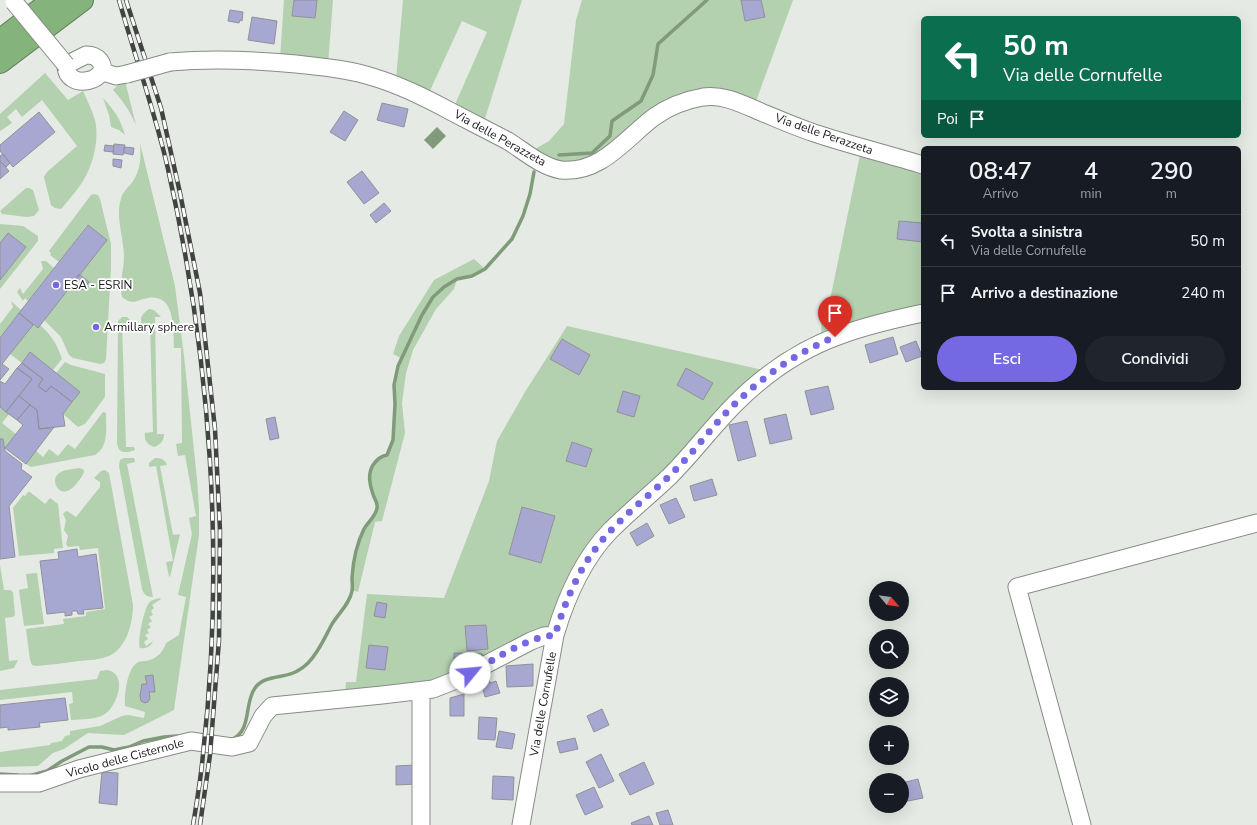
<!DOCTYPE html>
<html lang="it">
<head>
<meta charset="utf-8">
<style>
  body { margin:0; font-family:"Nunito Sans",sans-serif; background:#20242c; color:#f1f3f6; height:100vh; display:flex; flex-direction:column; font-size:15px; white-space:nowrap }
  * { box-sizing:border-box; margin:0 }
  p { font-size:13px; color:#9ea1a6 }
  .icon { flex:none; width:22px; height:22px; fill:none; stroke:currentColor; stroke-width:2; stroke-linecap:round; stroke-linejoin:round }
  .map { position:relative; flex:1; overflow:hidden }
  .details { position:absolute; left:921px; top:146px; width:320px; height:244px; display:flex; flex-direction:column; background:#171b24; border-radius:6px; box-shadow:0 4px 16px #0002 }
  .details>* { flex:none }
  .top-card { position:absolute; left:921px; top:16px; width:320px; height:122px; border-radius:6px; box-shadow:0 4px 16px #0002; background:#0b6e4f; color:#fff; overflow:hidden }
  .needle { width:26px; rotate:119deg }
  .buttons { position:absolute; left:869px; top:581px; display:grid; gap:8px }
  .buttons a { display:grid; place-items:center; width:40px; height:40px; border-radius:50%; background:#171b24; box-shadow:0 4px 16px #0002; font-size:20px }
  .pin { position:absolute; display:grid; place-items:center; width:34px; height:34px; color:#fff; margin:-41px -17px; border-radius:50% 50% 50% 0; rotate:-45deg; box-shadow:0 0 4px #0007 }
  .pin .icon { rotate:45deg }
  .me { position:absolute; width:44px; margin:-22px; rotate:62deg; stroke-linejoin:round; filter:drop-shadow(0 0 3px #0008) }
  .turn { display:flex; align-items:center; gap:14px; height:84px; padding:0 16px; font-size:18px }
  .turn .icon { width:52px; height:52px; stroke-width:2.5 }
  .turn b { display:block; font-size:28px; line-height:34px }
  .then { display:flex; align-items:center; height:38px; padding:0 16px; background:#0003; gap:8px; font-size:15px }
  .eta { display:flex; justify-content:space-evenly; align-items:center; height:68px; text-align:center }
  .eta b { font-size:24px; font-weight:600; line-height:28px }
  .button { display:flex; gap:8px; margin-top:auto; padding:8px 16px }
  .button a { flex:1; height:46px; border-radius:24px; background:#7468e3; color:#fff; font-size:16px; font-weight:600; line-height:46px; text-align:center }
  .button a+a { background:#20242c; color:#f1f3f6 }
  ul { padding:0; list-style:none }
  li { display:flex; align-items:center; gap:12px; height:52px; padding:0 16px; border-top:1px solid #363941 }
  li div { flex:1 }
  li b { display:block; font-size:15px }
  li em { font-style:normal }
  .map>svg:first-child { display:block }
  .green { fill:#b3d1ae }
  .water { fill:#7f9b79 }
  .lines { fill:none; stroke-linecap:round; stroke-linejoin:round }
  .stream { stroke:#7f9b79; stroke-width:3.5 }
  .building { fill:#a7a8d1; stroke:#909198 }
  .minor-casing { stroke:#878c86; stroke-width:19 }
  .highway-casing { stroke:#5e7d58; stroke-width:24 }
  .minor { stroke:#fff; stroke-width:17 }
  .highway { stroke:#84b37b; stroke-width:22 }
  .rail-casing { stroke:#414441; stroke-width:4.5 }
  .rail { stroke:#fff; stroke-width:3; stroke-dasharray:9; stroke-linecap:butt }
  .minor-bridge-casing { stroke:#878c86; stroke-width:19; stroke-linecap:butt }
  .minor-bridge { stroke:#fff; stroke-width:17 }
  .route { stroke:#7468e3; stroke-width:7; stroke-dasharray:0 12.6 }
  .poi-dot { fill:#7468e3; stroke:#fff; stroke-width:1.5 }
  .labels { text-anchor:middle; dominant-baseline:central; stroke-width:3.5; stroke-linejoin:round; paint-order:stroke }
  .street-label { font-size:12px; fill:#181a18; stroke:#fff }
  .poi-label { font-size:12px; fill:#181a18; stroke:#fff; text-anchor:start }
</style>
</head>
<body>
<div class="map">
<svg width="1257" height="825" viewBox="0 0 1257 825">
  <rect width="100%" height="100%" fill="#e5eae4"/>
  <path class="green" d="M284,0H294L292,16L315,18L317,0H333L328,65L280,59Z
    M403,0H522L483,125L453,109L487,32L462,21L428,95L396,79Z
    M582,0H793L755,104L711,88L607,155L556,166L530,152L549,141L564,124L576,20Z
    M45,73L68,100L83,91C87,100 92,110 95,120C100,141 92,170 79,187C73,195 67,202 61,209L55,208L51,205L44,177L47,172L77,146L42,100L22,117L16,109L7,117L12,123L0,131V114Z
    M125,81L136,125C130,111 123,101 113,90L121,82Z
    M103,98C115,111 120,118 125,135L119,130L111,127L109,115Z
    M140,143L175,286L184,356L197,479L199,508V535L174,710L124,735L88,733L64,749L53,753L38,766L0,767V752L50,745L51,743L62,741L65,736L70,735V731L100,726L122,716L128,715L144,718L145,712L125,706C124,697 127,668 137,663C139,661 143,661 146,661C156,659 163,653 166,643L179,635L186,597L178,595L192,534L189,518L196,516L185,455L178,456L176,444L182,443L181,348H174C173,330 176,293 148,298C136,300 133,306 122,297C119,283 124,270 124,257C124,238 115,217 121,199C122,193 127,188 131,184C141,171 141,158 140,143Z
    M860,155L923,171V309L821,337L822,301L830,300Z
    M26,188H29L33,190L39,210L34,216L27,217L2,214L0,211Z
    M94,194L98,195L100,199L111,244V268L106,359L104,363L100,364L73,358L69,355L61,337L44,320L73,283L82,290L88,282L79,274L106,240L87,225L59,262L50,255L51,253L49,251L91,195Z
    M0,224L23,226L38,236V241L0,289V280L26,247L8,233L0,243Z
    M474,259L485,269L472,276L457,279L454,289L436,309L413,350L406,373L402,403L405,433L382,521L375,522L358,592L352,590C352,570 355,545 365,527C368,522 375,516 377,509C380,497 362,483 373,465C376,459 381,457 387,455L393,440L395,404L394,385L398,366L401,358L393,354L399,336L434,280Z
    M41,261H46L54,268L28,301L25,298L23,301L17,292L20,288L23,294L43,269Z
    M11,301L21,310L0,338V324L13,307Z
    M149,309L154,310L161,317H155L157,434H164C164,441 160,445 154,447C147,444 144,441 145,433L153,432L150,325H142C139,318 143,313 149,309Z
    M122,317H127L130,320V323L122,324L126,447H134L135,450C126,453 119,454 117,444L118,321Z
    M33,325L38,328L40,325C52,336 57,344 62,359L53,370L30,352L22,363L10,354Z
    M567,326L767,371L700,439L614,518L546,629L463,675L345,695L346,682H356L367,594L444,598L489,481L497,441L525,392Z
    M65,362L71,365L105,374V397L85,424L78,427L63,414L80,392L56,373Z
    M0,407L9,414L2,423L16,434L5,448L3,439H0Z
    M103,412L106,413C106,429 109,446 95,455L31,467L26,464L36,451L43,457L49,449L58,456L68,444L75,449Z
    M124,458H134L135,462L127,464L153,597C147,597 144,595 142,589L119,466L120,460Z
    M155,458C161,458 165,459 167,465L160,466L173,535L180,534L170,577L169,576L166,562L173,561L156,466L149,467V463Z
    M80,468L84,470C84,475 80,479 77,483C60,505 47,478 61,472C67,469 74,469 80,468Z
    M105,470L109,473L133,605C133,622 127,648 109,656C100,660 89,660 79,661C64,663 50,665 36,666L32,665L30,660L26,629L64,624L63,619L86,616V612L105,609L98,548L80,550L79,546L68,547L66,544L68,536L64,530L66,520L63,514L65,512L67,511L76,517L100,487V482L94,478L101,471Z
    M28,492H30L45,504L50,498L58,504L63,548L54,549V553L19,556L13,508L23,495L25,496Z
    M0,565L4,590H10L13,592L15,615L13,617L5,618L9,661L18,660L14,668L0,671Z
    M37,573L44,624L24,626L19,590L28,588L26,574Z
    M160,598L161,599L152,605L154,608L151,611L153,615L149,617L152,621L148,624L151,627L147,630L149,633L145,635L148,639L144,642L146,646L153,641C151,646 147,649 140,648C137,643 144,608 149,603C151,600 156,599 160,598Z
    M108,670C128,675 117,706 105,714C96,720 81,719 71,720L69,704L73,703L72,692L0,700V690L97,679L100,671Z"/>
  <path class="water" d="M437,127L446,136L433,149L424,140Z"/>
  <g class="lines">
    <path class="stream" d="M559,155L592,153L610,136L612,121L641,101L653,75L658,44L707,0
      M233,739C252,729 244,703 255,688C263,676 281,678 293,673C298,671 305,666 308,663C319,652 325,637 332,624C339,613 350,603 352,591C353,587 352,582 352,578C353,562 357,543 364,529C368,522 376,516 377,508C378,504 376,501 374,497C370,486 367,475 373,465C377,459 381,456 387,455L393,440L395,404L394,385L398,366L422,315L433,297L444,287L457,279L472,276L485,269L512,239L523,216L530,194L534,172
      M0,774L17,775
      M29,776L47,771L62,761L89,747H102L114,750L129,747L143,741L164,737L177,736"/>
  </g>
  <path class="building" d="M294,0H317L315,18L292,16Z
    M741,0H761L765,17L745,21Z
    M230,10L243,12L242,21L240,20L239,23L228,21Z
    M252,17L277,21L274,44L248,40Z
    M382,103L408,109L404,127L377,120Z
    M344,111L358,120L345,141L330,132Z
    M39,112L55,132L13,167L0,151V145Z
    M114,144L125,145L123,155L113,154Z
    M105,145L114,146L113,152L104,151Z
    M124,147L134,148L133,155L124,153Z
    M3,154L10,163L6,167L0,161V156Z
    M113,159L122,160L121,168L113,166Z
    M0,161L9,171L0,179Z
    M362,171L379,193L364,204L347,182Z
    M384,203L391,211L376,223L370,215Z
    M899,221L923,223V242L897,239Z
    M88,225L107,240L38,328L19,313Z
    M8,233L26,247L0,280V243Z
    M79,274L89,282L82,290L73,283Z
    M19,313L33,325L2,364L9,369L0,380V338Z
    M845,316L847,323L840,324L839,318Z
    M893,337L898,354L870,363L865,345Z
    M562,339L590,355L579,375L550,359Z
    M916,341L922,356L906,362L900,347Z
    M30,352L80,392L72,402L51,386L46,392L38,386L43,379L22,363Z
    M22,363L43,379L38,386L46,392L51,386L72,402L63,414L65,426L39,429L37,410L19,396L32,379L17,368Z
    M17,368L32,379L6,412L0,407V381L5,384Z
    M686,368L713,383L703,400L677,385Z
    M828,386L834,409L811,415L805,391Z
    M623,391L640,396L634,417L617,412Z
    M19,396L30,405L17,420L6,412Z
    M30,405L37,410L39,429L54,427L26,464L5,448L23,425L17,420Z
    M786,414L792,439L770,444L764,419Z
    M275,417L279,438L270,440L266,419Z
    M747,421L756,456L738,461L729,425Z
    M0,439H3L5,451L22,464L21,469L32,477L9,506L15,557L0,559Z
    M572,442L592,449L586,467L566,461Z
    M712,479L717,495L694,501L690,486Z
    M676,498L685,517L669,524L660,505Z
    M522,507L555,516L541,563L509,554Z
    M647,523L654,536L637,546L630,533Z
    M77,549L78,557L96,554L103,608L83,610L84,614H78L77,611H72V615L65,616V612L47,614L40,561L59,559L58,552Z
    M377,602L387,604L385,618L374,616Z
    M486,625L488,649L467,651L465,626Z
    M369,645L388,647L385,670L366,668Z
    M454,653L482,654V665H454Z
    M533,664V686L507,687L506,666Z
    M153,675L155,692H149L150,698L148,702L145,703L141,701L140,696L142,684H147L145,676Z
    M488,676L490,683L496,681L500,693L485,697L480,678Z
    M464,694V716H450V698Z
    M65,698L68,720L39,723L40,727L8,730V727L0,728V705Z
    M602,709L609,725L594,732L587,716Z
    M479,717L497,718L495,740L478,739Z
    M499,731L515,734L512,749L496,747Z
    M575,738L578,749L560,753L557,742Z
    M601,754L614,781L599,788L586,762Z
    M644,762L654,784L630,795L619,774Z
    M416,765V784L396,785V766Z
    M102,772L118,773L117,805L99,803Z
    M493,776L514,777L513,800L492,799Z
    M918,779L923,798L903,802L902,783Z
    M594,787L603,807L585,815L576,795Z
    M668,810L673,825H660L656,813Z
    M649,816L653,825H632L631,823Z"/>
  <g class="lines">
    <g class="minor-casing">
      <path id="minor" d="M86,55C92,55 96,56 100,61C113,80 66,93 66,65Z
        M170,62C212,58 254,60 296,64C323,67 350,69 376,78C402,86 426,98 450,111C469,121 489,131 508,141C524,151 542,167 561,170C601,174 626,138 654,117C668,107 686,100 703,97C723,94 742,104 761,112C778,119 796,127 814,133C850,145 887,154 923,165
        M103,72L116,76L127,74
        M421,691V825
        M0,783H39L79,769L191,741L232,747L249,743L263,716L272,706L382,695L433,689L456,680L531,641L544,636L555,635
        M521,825L555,635C566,598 582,560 610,531C629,512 650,495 670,476C693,453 712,427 735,404C765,374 801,349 841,335C868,325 895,319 923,313
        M1082,825L1017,587L1257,523"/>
    </g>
    <g class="highway-casing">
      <path id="highway" d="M0,41L53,0
        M0,62L82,0"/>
    </g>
    <use href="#minor" class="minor"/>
    <use href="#highway" class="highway"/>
    <g class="rail-casing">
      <path id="rail" d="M119,0C135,57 155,112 168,169C211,360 225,560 203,754C201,778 197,801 193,825
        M126,0L161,108L180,193L200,293L215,429L220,530L219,640L210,755L200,825"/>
    </g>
    <use href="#rail" class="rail"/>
    <g class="minor-bridge-casing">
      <path id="minor-bridge" d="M14,2L66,65
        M127,74L170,62"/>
    </g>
    <use href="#minor-bridge" class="minor-bridge"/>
  </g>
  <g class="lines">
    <path class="route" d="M470,673C494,660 527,637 555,635C565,602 578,570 600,543C623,514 655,492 680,465C696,449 709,431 724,415C755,382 793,354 835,337"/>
  </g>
  <g class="poi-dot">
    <circle cx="56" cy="285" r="4"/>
    <circle cx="96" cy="327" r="4"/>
  </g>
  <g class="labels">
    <g class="street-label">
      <text transform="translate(824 134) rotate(19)">Via delle Perazzeta</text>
      <text transform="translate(500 138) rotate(29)">Via delle Perazzeta</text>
      <text transform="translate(543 704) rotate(-80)">Via delle Cornufelle</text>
      <text transform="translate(125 758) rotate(-15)">Vicolo delle Cisternole</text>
    </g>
    <g class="poi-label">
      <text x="64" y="285">ESA - ESRIN</text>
      <text x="104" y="327">Armillary sphere</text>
    </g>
  </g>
</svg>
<div class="buttons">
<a><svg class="needle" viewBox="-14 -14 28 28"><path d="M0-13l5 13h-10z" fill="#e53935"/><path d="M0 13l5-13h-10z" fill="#9ea1a6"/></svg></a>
<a><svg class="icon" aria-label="search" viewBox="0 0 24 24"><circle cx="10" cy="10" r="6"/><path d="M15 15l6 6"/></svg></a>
<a><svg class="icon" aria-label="layers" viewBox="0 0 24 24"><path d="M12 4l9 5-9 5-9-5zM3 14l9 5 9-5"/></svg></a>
<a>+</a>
<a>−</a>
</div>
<div class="pin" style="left:835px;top:337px;background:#d93025"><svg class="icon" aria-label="arrive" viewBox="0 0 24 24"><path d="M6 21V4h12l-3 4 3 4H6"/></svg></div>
<svg class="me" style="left:470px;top:673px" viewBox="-20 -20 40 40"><circle r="19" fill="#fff"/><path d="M0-13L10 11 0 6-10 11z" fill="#7468e3"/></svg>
<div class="top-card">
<div class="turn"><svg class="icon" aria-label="left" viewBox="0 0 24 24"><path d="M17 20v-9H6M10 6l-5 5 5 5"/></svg><div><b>50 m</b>Via delle Cornufelle</div></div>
<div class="then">Poi<svg class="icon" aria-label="arrive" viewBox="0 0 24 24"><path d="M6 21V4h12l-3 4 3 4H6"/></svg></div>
</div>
<section class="details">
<div class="eta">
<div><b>08:47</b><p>Arrivo</p></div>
<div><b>4</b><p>min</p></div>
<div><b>290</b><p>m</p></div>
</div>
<ul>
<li><svg class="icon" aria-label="left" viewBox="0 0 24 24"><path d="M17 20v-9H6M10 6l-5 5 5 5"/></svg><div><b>Svolta a sinistra</b><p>Via delle Cornufelle</p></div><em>50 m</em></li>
<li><svg class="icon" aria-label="arrive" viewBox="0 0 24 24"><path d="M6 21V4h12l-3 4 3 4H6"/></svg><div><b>Arrivo a destinazione</b></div><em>240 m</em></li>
</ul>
<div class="button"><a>Esci</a><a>Condividi</a></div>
</section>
</div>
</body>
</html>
